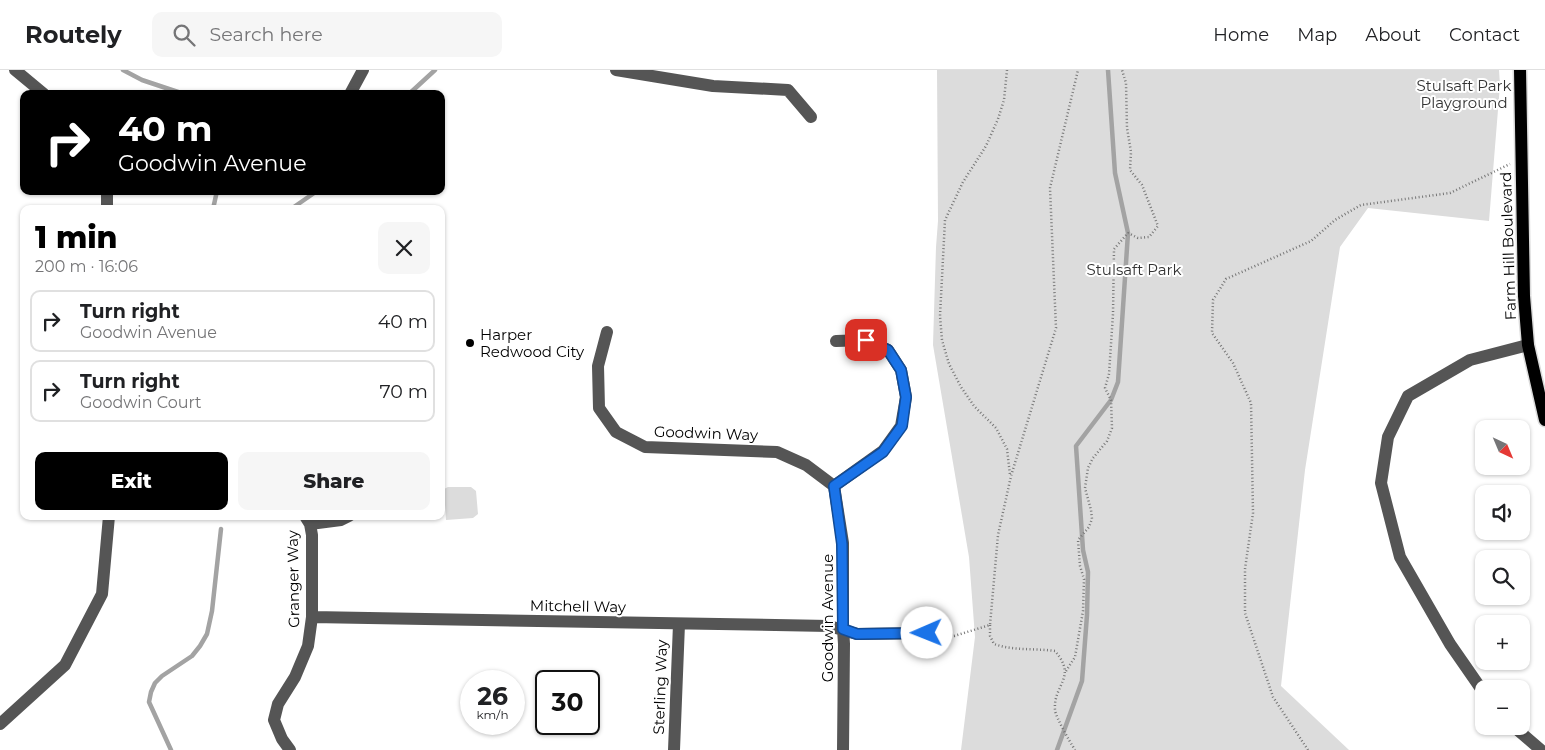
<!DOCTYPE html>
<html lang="en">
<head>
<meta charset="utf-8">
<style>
  body { margin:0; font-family:Montserrat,sans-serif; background:#f6f6f6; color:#202124; height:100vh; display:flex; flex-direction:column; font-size:19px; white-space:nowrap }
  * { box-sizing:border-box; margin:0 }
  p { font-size:16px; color:#757577 }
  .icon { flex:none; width:28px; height:28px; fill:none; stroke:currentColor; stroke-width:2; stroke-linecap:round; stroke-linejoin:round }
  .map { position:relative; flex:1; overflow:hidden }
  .side { position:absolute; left:20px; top:135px; width:425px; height:315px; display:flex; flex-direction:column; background:#fff; border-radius:10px; box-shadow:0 1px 4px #0004 }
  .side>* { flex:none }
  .top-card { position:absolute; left:20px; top:20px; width:425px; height:105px; border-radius:10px; box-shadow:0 1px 4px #0004; background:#000; color:#fff; overflow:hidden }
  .needle { width:32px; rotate:136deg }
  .buttons { position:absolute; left:1475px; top:350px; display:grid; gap:10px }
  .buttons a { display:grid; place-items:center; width:55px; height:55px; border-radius:10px; background:#fff; box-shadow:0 1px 4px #0004; font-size:25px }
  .speed { position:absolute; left:460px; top:600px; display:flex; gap:10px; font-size:25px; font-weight:700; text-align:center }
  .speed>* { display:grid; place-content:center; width:65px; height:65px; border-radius:50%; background:#fff; box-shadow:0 1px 4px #0004; line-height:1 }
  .speed small { font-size:12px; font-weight:400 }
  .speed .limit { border:2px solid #111; border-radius:8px; background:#fff; color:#111 }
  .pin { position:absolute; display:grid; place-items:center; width:42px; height:42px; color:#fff; margin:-21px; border-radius:10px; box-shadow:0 2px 8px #0006 }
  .me { position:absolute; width:55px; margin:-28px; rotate:269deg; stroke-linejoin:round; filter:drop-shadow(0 0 4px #0008) }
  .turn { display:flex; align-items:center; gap:18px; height:105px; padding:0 15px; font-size:22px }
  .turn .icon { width:65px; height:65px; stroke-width:2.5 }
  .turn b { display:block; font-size:35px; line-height:42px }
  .round { display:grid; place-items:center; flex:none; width:52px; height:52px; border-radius:10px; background:#f6f6f6 }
  .summary { display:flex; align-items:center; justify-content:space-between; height:85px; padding:0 15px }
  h1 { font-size:30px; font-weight:800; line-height:38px; color:#000 }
  .button { display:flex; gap:10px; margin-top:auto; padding:10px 15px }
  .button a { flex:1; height:58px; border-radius:10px; background:#000; color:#fff; font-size:20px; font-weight:800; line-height:58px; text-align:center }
  .button a+a { background:#f6f6f6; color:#202124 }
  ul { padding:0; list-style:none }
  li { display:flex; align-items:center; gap:15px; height:62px; margin:0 10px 8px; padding:0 5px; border:2px solid #e0e0e0; border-radius:10px }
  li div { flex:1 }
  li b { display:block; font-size:19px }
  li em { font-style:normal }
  header { display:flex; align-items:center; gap:30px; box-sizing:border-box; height:70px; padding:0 25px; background:#fff; border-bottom:1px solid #e0e0e0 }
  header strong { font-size:24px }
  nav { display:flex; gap:28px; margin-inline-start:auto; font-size:18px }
  .search { width:350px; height:45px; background:#f6f6f6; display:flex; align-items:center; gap:12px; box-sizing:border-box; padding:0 18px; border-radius:10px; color:#757577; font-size:19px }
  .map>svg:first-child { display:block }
  .green { fill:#dcdcdc }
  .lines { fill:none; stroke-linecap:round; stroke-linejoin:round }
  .stream { stroke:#a3a3a3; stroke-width:4.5 }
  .major-casing { stroke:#dbdbdb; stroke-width:15 }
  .path { stroke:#777; stroke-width:2.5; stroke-dasharray:1 2.5; stroke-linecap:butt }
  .minor { stroke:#555; stroke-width:12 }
  .major { stroke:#000; stroke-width:12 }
  .route-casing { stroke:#114b97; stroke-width:12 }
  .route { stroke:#1a73e8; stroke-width:9 }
  .poi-dot { fill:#000; stroke:#fff; stroke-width:2 }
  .labels { text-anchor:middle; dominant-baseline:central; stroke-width:4; stroke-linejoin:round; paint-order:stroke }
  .park-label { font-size:15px; fill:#333; stroke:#fff }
  .street-label { font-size:15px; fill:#000; stroke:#fff }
  .poi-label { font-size:15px; fill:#000; stroke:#fff; text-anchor:start }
</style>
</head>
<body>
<header>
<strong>Routely</strong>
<div class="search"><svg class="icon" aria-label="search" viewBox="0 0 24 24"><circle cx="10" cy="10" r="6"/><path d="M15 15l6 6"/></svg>Search here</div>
<nav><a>Home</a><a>Map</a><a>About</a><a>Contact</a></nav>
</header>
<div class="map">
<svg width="1545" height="680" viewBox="0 0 1545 680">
  <rect width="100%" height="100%" fill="#fff"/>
  <path class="green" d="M937,0H1499L1500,15L1489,151L1368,138L1340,177L1305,400L1281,616L1349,680H961L975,567L969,487L933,275L936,177L938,151Z
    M448,417H471L476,421L478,444L473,448L446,450L444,419Z"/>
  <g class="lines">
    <path class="stream" d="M123,0L142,10L184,24
      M409,24L435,0
      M213,139L217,121
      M291,139L317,121
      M171,680L149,632L151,622L155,613L162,606L192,586L200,576L207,564L212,541L221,459
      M1057,680L1082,611L1087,545L1088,502L1083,480L1076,376L1111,330L1118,312L1128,163L1115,103L1108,0"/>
    <g class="major-casing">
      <path id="major" d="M1520,0L1524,226L1528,275L1545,350"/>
    </g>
    <path class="path" d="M1007,0L1004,30L998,49L986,76L963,112L945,150L940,246L942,270L949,294L961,317L974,336L996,358L1007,379L1010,405
      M990,555V566L994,574C1014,581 1034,578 1055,581C1078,608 1053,614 1055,640C1056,648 1070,672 1075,680
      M940,565L954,566L990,555L998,465L1011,406L1056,258L1050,118L1078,0
      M1066,601L1075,587L1083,541L1084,509L1080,496L1078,470L1089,457L1092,449L1091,440L1085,418L1088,398L1093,388L1107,371L1112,358L1111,330L1105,318L1109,304L1113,244L1114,179L1128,163L1138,168L1149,167L1158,156L1142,115L1130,100L1131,82L1127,58L1126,13L1122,0
      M1308,680L1273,627L1245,543V499L1253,443L1251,333L1233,293L1212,263L1213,230L1226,209L1311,171L1335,150L1361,135L1450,123L1510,94"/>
    <path class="minor" d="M15,0L44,24
      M616,0L713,16L788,20L811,47
      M350,24L363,0
      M107,121V139
      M607,262L598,296L599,338L616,362L645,377L777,382L806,395L834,416
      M834,416L843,473V559L844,574L843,680
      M834,416L883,381L901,356L906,327L901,300L888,280L866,270L836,271
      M310,454L341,450L349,446
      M312,547L829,556L857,564L927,563
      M1484,623L1450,574L1400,487L1381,413L1388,367L1408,326L1470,290L1528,275
      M0,654L65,595L102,524L109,446
      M1513,656L1541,680
      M290,680L282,669L274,650L278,634L295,607L308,576L312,547V465L310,454L305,446
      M674,680L679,554"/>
    <use href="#major" class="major"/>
  </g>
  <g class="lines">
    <g class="route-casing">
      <path id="route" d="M866,270L888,280L901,300L906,327L902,356L883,382L834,416L842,474L843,559L857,564L927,563"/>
    </g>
    <use href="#route" class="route"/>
  </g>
  <circle class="poi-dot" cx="470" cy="273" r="5"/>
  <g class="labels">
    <g class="park-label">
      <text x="1464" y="15">Stulsaft Park<tspan x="1464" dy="17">Playground</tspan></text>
      <text x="1134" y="199">Stulsaft Park</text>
    </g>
    <g class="street-label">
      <text transform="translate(1508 176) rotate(-92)">Farm Hill Boulevard</text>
      <text transform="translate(706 363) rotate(2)">Goodwin Way</text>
      <text transform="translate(293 509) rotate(-91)">Granger Way</text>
      <text transform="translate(578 536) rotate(1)">Mitchell Way</text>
      <text transform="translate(827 548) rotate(-90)">Goodwin Avenue</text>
      <text transform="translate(660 617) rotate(-88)">Sterling Way</text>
    </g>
    <g class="poi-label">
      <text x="480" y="264">Harper<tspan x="480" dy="17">Redwood City</tspan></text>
    </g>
  </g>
</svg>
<div class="buttons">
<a><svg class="needle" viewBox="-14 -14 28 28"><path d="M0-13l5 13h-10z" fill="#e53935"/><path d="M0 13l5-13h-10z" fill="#757577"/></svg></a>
<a><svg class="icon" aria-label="sound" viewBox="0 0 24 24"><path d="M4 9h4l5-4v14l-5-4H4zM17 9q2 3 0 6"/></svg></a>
<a><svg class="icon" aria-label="search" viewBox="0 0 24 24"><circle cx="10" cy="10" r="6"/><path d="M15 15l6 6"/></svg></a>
<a>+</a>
<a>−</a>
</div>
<div class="speed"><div>26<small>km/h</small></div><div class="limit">30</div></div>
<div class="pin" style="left:866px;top:270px;background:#d93025"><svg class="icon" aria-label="arrive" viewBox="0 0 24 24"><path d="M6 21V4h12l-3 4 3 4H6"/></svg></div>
<svg class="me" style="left:927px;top:563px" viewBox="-20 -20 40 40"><circle r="19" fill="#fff"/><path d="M0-13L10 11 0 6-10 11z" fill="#1a73e8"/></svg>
<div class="top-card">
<div class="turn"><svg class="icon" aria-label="right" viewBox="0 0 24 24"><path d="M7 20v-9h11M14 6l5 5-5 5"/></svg><div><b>40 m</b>Goodwin Avenue</div></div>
</div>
<section class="side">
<div class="summary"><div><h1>1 min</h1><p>200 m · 16:06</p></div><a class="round"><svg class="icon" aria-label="close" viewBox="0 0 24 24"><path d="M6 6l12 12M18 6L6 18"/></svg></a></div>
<ul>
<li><svg class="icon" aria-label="right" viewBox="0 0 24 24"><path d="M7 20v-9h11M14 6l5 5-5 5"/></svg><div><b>Turn right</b><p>Goodwin Avenue</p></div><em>40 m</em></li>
<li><svg class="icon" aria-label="right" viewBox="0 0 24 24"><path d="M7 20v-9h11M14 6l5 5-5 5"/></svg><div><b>Turn right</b><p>Goodwin Court</p></div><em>70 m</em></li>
</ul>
<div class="button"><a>Exit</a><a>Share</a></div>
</section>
</div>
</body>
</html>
